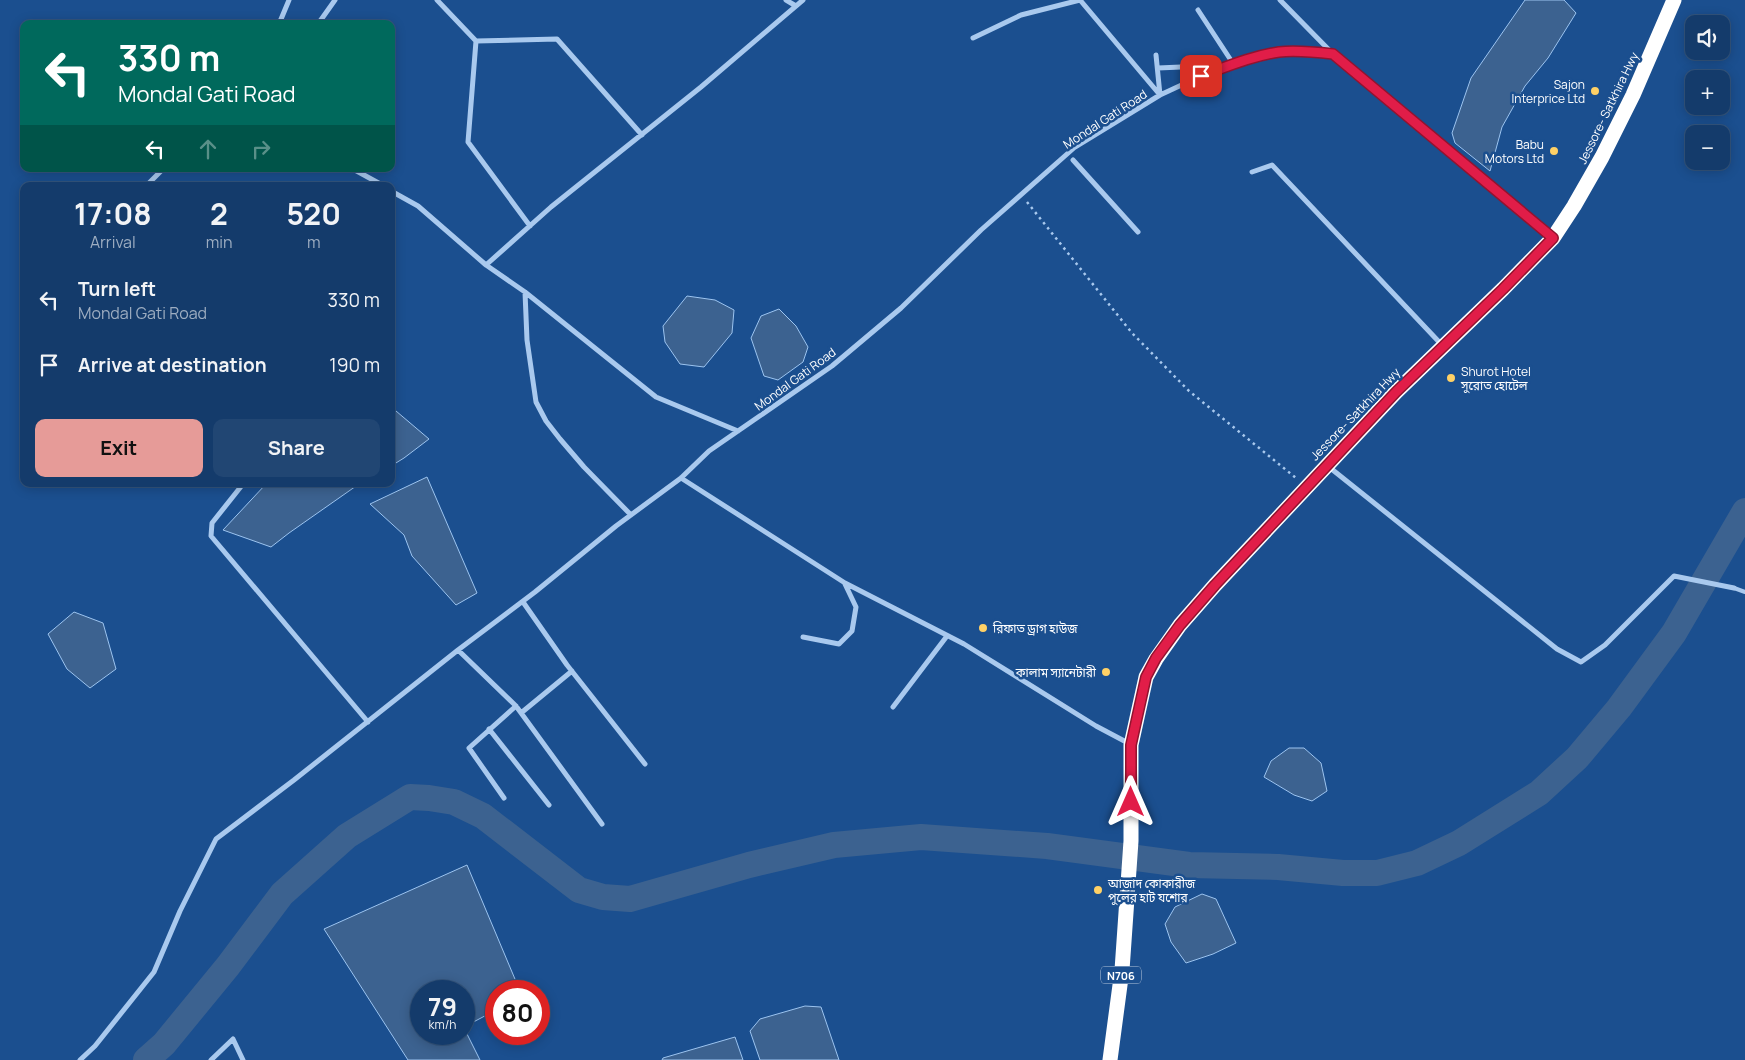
<!DOCTYPE html>
<html lang="en">
<head>
<meta charset="utf-8">
<style>
  body { margin:0; font-family:Manrope,"Noto Sans Bengali",sans-serif; background:#214673; color:#f1f3f6; height:100vh; display:flex; flex-direction:column; font-size:19px; white-space:nowrap }
  * { box-sizing:border-box; margin:0 }
  p { font-size:16px; color:#9dadc1 }
  .icon { flex:none; width:28px; height:28px; fill:none; stroke:currentColor; stroke-width:2; stroke-linecap:round; stroke-linejoin:round }
  .map { position:relative; flex:1; overflow:hidden }
  .side { position:absolute; left:20px; top:182px; width:375px; height:305px; display:flex; flex-direction:column; background:#143b6b; border-radius:10px; box-shadow:0 2px 12px #0003,0 0 0 1px #33557e }
  .side>* { flex:none }
  .guide { position:absolute; left:20px; top:20px; width:375px; height:152px; border-radius:10px; box-shadow:0 2px 12px #0003,0 0 0 1px #33557e; background:#00695c; color:#fff; overflow:hidden }
  .controls { position:absolute; left:1685px; top:15px; display:grid; gap:10px }
  .controls a { display:grid; place-items:center; width:45px; height:45px; border-radius:10px; background:#143b6b; box-shadow:0 2px 12px #0003,0 0 0 1px #33557e; font-size:25px }
  .speed { position:absolute; left:410px; top:980px; display:flex; gap:10px; font-size:25px; font-weight:700; text-align:center }
  .speed>* { display:grid; place-content:center; width:65px; height:65px; border-radius:50%; background:#143b6b; box-shadow:0 2px 12px #0003,0 0 0 1px #33557e; line-height:1 }
  .speed small { font-size:12px; font-weight:400 }
  .speed .limit { border:8px solid #d22; background:#fff; color:#111 }
  .pin { position:absolute; display:grid; place-items:center; width:42px; height:42px; color:#fff; margin:-21px; border-radius:10px; box-shadow:0 2px 8px #0006 }
  .me { position:absolute; width:55px; margin:-28px; rotate:0deg; stroke-linejoin:round; filter:drop-shadow(0 0 4px #0008) }
  .turn { display:flex; align-items:center; gap:18px; height:105px; padding:0 15px; font-size:22px }
  .turn .icon { width:65px; height:65px; stroke-width:2.5 }
  .turn b { display:block; font-size:35px; line-height:42px }
  .lanes { display:flex; align-items:center; height:48px; padding:0 15px; background:#0003; justify-content:center; gap:25px; direction:ltr }
  .lanes .off { opacity:.35 }
  .eta { display:flex; justify-content:space-evenly; align-items:center; height:85px; text-align:center }
  .eta b { font-size:30px; font-weight:700; line-height:35px }
  .action { display:flex; gap:10px; margin-top:auto; padding:10px 15px }
  .action a { flex:1; height:58px; border-radius:10px; background:#e69b98; color:#111; font-size:20px; font-weight:700; line-height:58px; text-align:center }
  .action a+a { background:#214673; color:#f1f3f6 }
  ul { padding:0; list-style:none }
  li { display:flex; align-items:center; gap:15px; height:65px; padding:0 15px }
  li div { flex:1 }
  li b { display:block; font-size:19px }
  li em { font-style:normal }
  .map>svg:first-child { display:block }
  .water { fill:#3c6290; stroke:#9cc4f0 }
  .lines { fill:none; stroke-linecap:round; stroke-linejoin:round }
  .river { stroke:#3c6290; stroke-width:26 }
  .path { stroke:#a9c9ee; stroke-width:2.5; stroke-dasharray:2.5 4; stroke-linecap:butt }
  .lane { stroke:#a9c9ee; stroke-width:4 }
  .street { stroke:#a9c9ee; stroke-width:5 }
  .highway { stroke:#fff; stroke-width:15 }
  .route-casing { stroke:#92132f; stroke-width:12 }
  .route { stroke:#e11d48; stroke-width:9 }
  .poi-dot { fill:#ffd166; stroke:#1b4f8f; stroke-width:2 }
  .labels { text-anchor:middle; dominant-baseline:central; stroke-width:5; stroke-linejoin:round; paint-order:stroke }
  .shield { fill:#1b4f8f; stroke:#bbcadd; stroke-width:1 }
  .shield-label { font-size:11px; font-weight:bold; fill:#fff }
  .poi-label { font-size:12px; fill:#fff; stroke:#1b4f8f; text-anchor:end }
  .street-label { font-size:12px; fill:#fff; stroke:#1b4f8f }
</style>
</head>
<body>
<div class="map">
<svg width="1745" height="1060" viewBox="0 0 1745 1060">
  <rect width="100%" height="100%" fill="#1b4f8f"/>
  <path class="water" d="M1525,0H1564L1576,13L1548,58L1525,86L1502,127L1490,171L1455,143L1452,133L1471,78Z
    M687,296L715,300L734,310L732,333L704,367L680,364L665,342L663,326Z
    M779,309L796,326L808,347L803,362L778,380L764,376L751,338L761,316Z
    M391,411H396L429,439L404,458L391,466Z
    M427,477L477,593L456,605L412,556L404,535L370,504Z
    M266,484H359L289,533L271,547L223,530Z
    M74,612L103,623L116,669L90,688L67,669L48,634Z
    M1289,748H1304L1321,763L1327,791L1312,801L1294,795L1264,777L1271,761Z
    M467,865L520,991H496V1010L464,1027V991H421V1034H464V1028L480,1060H408L324,929Z
    M1202,894L1216,899L1236,943L1213,954L1186,963L1171,942L1165,924L1175,907Z
    M805,1006L821,1007L839,1060H760L750,1031L760,1019Z
    M735,1037L743,1060H662L663,1058Z"/>
  <g class="lines">
    <path class="river" d="M146,1060L164,1044L228,966L282,894L347,836L410,797L429,798L454,802L483,816L579,890L603,897L630,899L749,865L834,845L921,837L1047,846L1189,865L1278,867L1343,873H1377L1417,863L1459,843L1539,793L1577,758L1619,708L1674,633L1745,511"/>
    <path class="path" d="M1027,202L1132,333L1189,391L1296,478"/>
    <path class="lane" d="M1734,588L1745,592"/>
    <path class="street" d="M437,0L476,41L468,142L530,226
      M786,0L796,6
      M1280,0L1333,54L1552,237
      M1198,10L1234,65
      M279,24L289,0
      M318,24L335,0
      M973,38L1021,15L1080,0L1160,95
      M476,41L557,39L642,135
      M1156,55L1160,95
      M1158,68L1227,65
      M1073,160L1138,232
      M353,169L384,186
      M1252,172L1272,165L1441,344
      M146,186L163,169
      M391,191L418,206L486,265L525,292L656,397L738,431
      M486,265L551,207L701,87L803,0
      M525,292L527,340L536,402L546,421L560,439L584,467L631,515
      M1329,467L1557,649L1581,662L1605,645L1674,576L1734,588
      M681,478L845,583L964,644L1096,726L1130,744
      M243,484L212,523L211,536L368,722
      M523,602L567,665L645,764
      M803,637L839,644L852,631L856,607L845,584
      M458,650L516,706L602,824
      M893,707L947,636
      M521,713L572,671
      M489,729L549,805
      M504,798L469,748L516,706
      M80,1060L95,1046L154,972L180,911L216,839L294,780L458,650L535,592L616,526L681,478L709,451L832,366L901,308L981,230L1075,147L1160,95L1201,76L1260,57L1279,52L1303,51L1333,54
      M211,1060L233,1039L243,1060"/>
    <path class="highway" d="M1110,1060L1122,970L1131,841V745L1146,677L1156,659L1180,625L1215,585L1396,392L1503,289L1553,238L1574,206L1602,157L1633,95L1674,0"/>
  </g>
  <g class="lines">
    <g class="route-casing">
      <path id="route" d="M1131,802V745L1146,677L1156,658L1180,625L1215,585L1396,392L1503,289L1553,238L1333,54C1315,52 1297,50 1279,52C1252,56 1226,67 1201,76"/>
    </g>
    <use href="#route" class="route"/>
  </g>
  <g class="poi-dot">
    <circle cx="1595" cy="91" r="5"/>
    <circle cx="1554" cy="151" r="5"/>
    <circle cx="1451" cy="378" r="5"/>
    <circle cx="983" cy="628" r="5"/>
    <circle cx="1106" cy="672" r="5"/>
    <circle cx="1098" cy="890" r="5"/>
  </g>
  <g class="labels">
    <rect class="shield" x="1101" y="966.5" width="40" height="17" rx="4"/>
    <g class="shield-label">
      <text x="1121" y="975">N706</text>
    </g>
    <g class="poi-label">
      <text x="1585" y="84">Sajon<tspan x="1585" dy="14">Interprice Ltd</tspan></text>
      <text x="1544" y="144">Babu<tspan x="1544" dy="14">Motors Ltd</tspan></text>
      <text x="1461" y="371" text-anchor="start">Shurot Hotel<tspan x="1461" dy="14">সুরোত হোটেল</tspan></text>
      <text x="993" y="628" text-anchor="start">রিফাত ড্রাগ হাউজ</text>
      <text x="1096" y="672">কালাম স্যানেটারী</text>
      <text x="1108" y="883" text-anchor="start">আজাদ কোকারীজ<tspan x="1108" dy="14">পুলের হাট যশোর</tspan></text>
    </g>
    <g class="street-label">
      <text transform="translate(1608 108) rotate(-64)">Jessore- Satkhira Hwy</text>
      <text transform="translate(1105 119) rotate(-33)">Mondal Gati Road</text>
      <text transform="translate(795 379) rotate(-36)">Mondal Gati Road</text>
      <text transform="translate(1355 414) rotate(-46)">Jessore- Satkhira Hwy</text>
    </g>
  </g>
</svg>
<div class="controls">
<a><svg class="icon" aria-label="sound" viewBox="0 0 24 24"><path d="M4 9h4l5-4v14l-5-4H4zM17 9q2 3 0 6"/></svg></a>
<a>+</a>
<a>−</a>
</div>
<div class="speed"><div>79<small>km/h</small></div><div class="limit">80</div></div>
<div class="pin" style="left:1201px;top:76px;background:#d93025"><svg class="icon" aria-label="arrive" viewBox="0 0 24 24"><path d="M6 21V4h12l-3 4 3 4H6"/></svg></div>
<svg class="me" style="left:1131px;top:802px" viewBox="-20 -20 40 40"><path d="M0-17L14 15 0 8-14 15z" fill="#e11d48" stroke="#fff" stroke-width="4"/></svg>
<div class="guide">
<div class="turn"><svg class="icon" aria-label="left" viewBox="0 0 24 24"><path d="M17 20v-9H6M10 6l-5 5 5 5"/></svg><div><b>330 m</b>Mondal Gati Road</div></div>
<div class="lanes"><svg class="icon" aria-label="left" viewBox="0 0 24 24"><path d="M17 20v-9H6M10 6l-5 5 5 5"/></svg><svg class="icon off" aria-label="ahead" viewBox="0 0 24 24"><path d="M12 20V5M6 11l6-6 6 6"/></svg><svg class="icon off" aria-label="right" viewBox="0 0 24 24"><path d="M7 20v-9h11M14 6l5 5-5 5"/></svg></div>
</div>
<section class="side">
<div class="eta">
<div><b>17:08</b><p>Arrival</p></div>
<div><b>2</b><p>min</p></div>
<div><b>520</b><p>m</p></div>
</div>
<ul>
<li><svg class="icon" aria-label="left" viewBox="0 0 24 24"><path d="M17 20v-9H6M10 6l-5 5 5 5"/></svg><div><b>Turn left</b><p>Mondal Gati Road</p></div><em>330 m</em></li>
<li><svg class="icon" aria-label="arrive" viewBox="0 0 24 24"><path d="M6 21V4h12l-3 4 3 4H6"/></svg><div><b>Arrive at destination</b></div><em>190 m</em></li>
</ul>
<div class="action"><a>Exit</a><a>Share</a></div>
</section>
</div>
</body>
</html>
